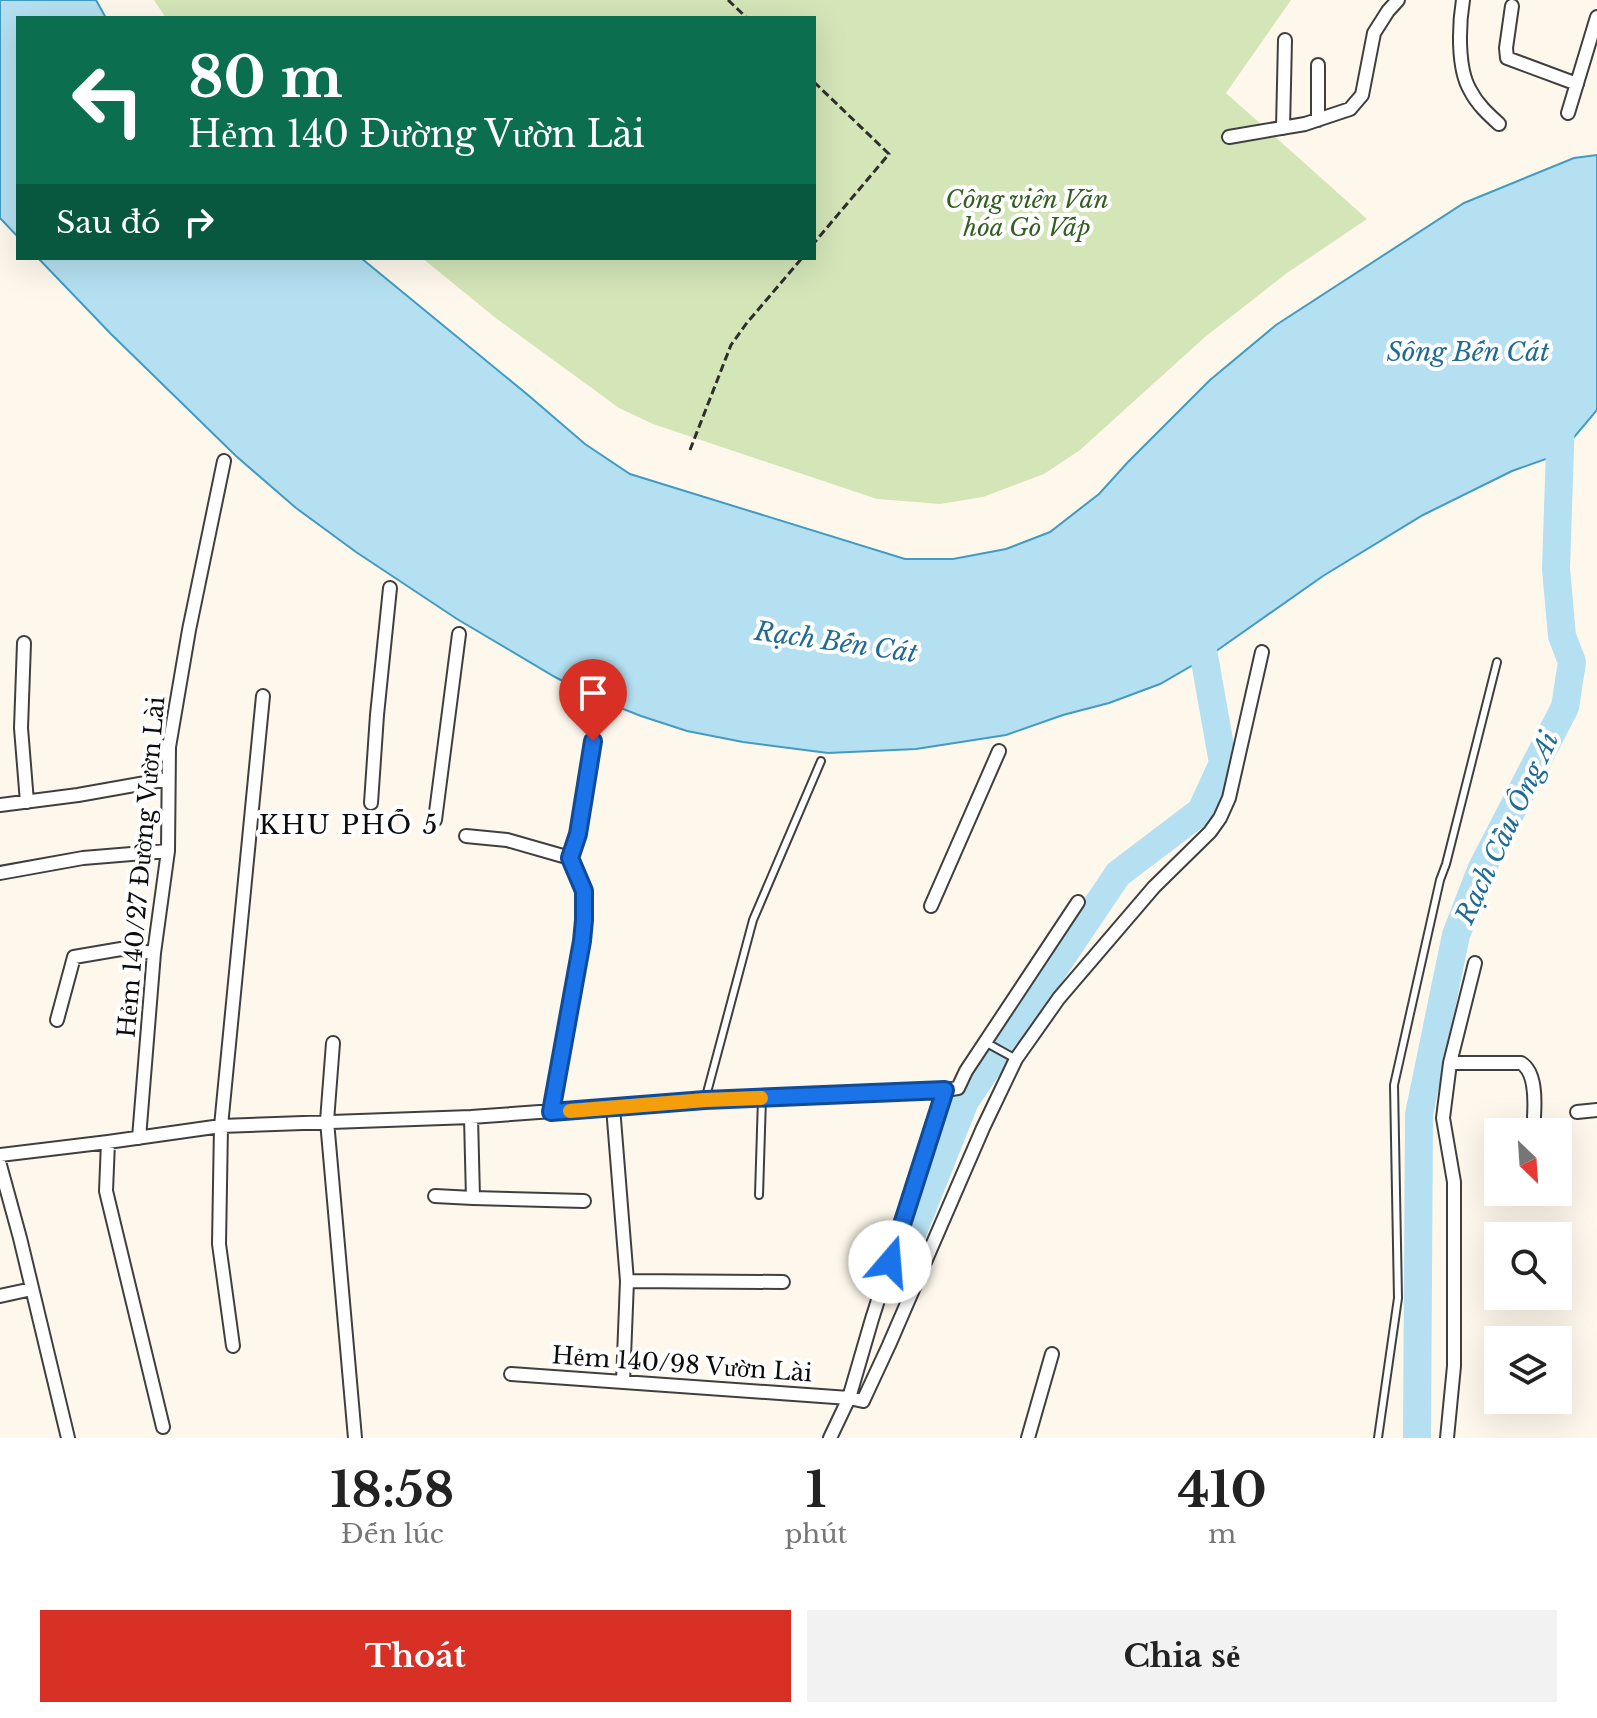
<!DOCTYPE html>
<html lang="vi">
<head>
<meta charset="utf-8">
<style>
  body { margin:0; font-family:"Libre Baskerville",serif; background:#f2f2f2; color:#222; height:100vh; display:flex; flex-direction:column; font-size:30px; white-space:nowrap }
  * { box-sizing:border-box; margin:0 }
  p { font-size:26px; color:#767676 }
  .icon { flex:none; width:44px; height:44px; fill:none; stroke:currentColor; stroke-width:2; stroke-linecap:round; stroke-linejoin:round }
  .map { position:relative; height:1438px; overflow:hidden }
  .drawer { display:flex; flex-direction:column; background:#fff; flex:1 }
  .drawer>* { flex:none }
  .top-card { position:absolute; left:16px; top:16px; width:800px; height:244px; border-radius:0px; box-shadow:0 8px 32px #0002; background:#0b6e4f; color:#fff; overflow:hidden }
  .needle { width:52px; rotate:155deg }
  .fabs { position:absolute; left:1484px; top:1118px; display:grid; gap:16px }
  .fabs a { display:grid; place-items:center; width:88px; height:88px; border-radius:0px; background:#fff; box-shadow:0 8px 32px #0002; font-size:40px }
  .pin { position:absolute; display:grid; place-items:center; width:68px; height:68px; color:#fff; margin:-82px -34px; border-radius:50% 50% 50% 0; rotate:-45deg; box-shadow:0 0 8px #0007 }
  .pin .icon { rotate:45deg }
  .me { position:absolute; width:88px; margin:-44px; rotate:18deg; stroke-linejoin:round; filter:drop-shadow(0 0 6px #0008) }
  .turn { display:flex; align-items:center; gap:28px; height:168px; padding:0 40px; font-size:36px }
  .turn .icon { width:104px; height:104px; stroke-width:2.5 }
  .turn b { display:block; font-size:56px; line-height:68px }
  .then { display:flex; align-items:center; height:76px; padding:0 40px; background:#0003; gap:16px; font-size:30px }
  .eta { display:flex; justify-content:space-evenly; align-items:center; height:136px; text-align:center }
  .eta b { font-size:48px; font-weight:700; line-height:56px }
  .button { display:flex; gap:16px; margin-top:auto; padding:16px 40px }
  .button a { flex:1; height:92px; border-radius:0px; background:#d93025; color:#fff; font-size:32px; font-weight:700; line-height:92px; text-align:center }
  .button a+a { background:#f2f2f2; color:#222 }
  .map>svg:first-child { display:block }
  .green { fill:#d4e5b8 }
  .water { fill:#b4e0f1; stroke:#419bc2; stroke-width:2 }
  .lines { fill:none; stroke-linecap:round; stroke-linejoin:round }
  .river { stroke:#b4e0f1; stroke-width:28 }
  .service-casing { stroke:#3f3f3f; stroke-width:10 }
  .minor-casing { stroke:#3f3f3f; stroke-width:16 }
  .path { stroke:#2e2e2e; stroke-width:3; stroke-dasharray:8 4; stroke-linecap:butt }
  .service { stroke:#fff; stroke-width:6 }
  .minor { stroke:#fff; stroke-width:12 }
  .route-casing { stroke:#114b97; stroke-width:20 }
  .route { stroke:#1a73e8; stroke-width:14 }
  .slow { stroke:#f59e0b; stroke-width:14 }
  .labels { text-anchor:middle; dominant-baseline:central; stroke-width:8; stroke-linejoin:round; paint-order:stroke }
  .park-label { font-size:24px; font-style:italic; fill:#345e21; stroke:#fff }
  .street-label { font-size:24px; fill:#0c0c0c; stroke:#fff }
  .water-label { font-size:26px; font-style:italic; fill:#1f6c93; stroke:#fff }
  .neighbourhood-label { font-size:26px; letter-spacing:2px; fill:#0c0c0c; stroke:#fff }
</style>
</head>
<body>
<div class="map">
<svg width="1597" height="1438" viewBox="0 0 1597 1438">
  <rect width="100%" height="100%" fill="#fef8ec"/>
  <path class="green" d="M154,0H1291L1226,93L1367,219L1287,273L1205,337L1080,450L1044,474L983,497L940,504L877,499L653,424L619,408L497,319L422,258H814V18H166Z"/>
  <path class="water" d="M0,0H96L106,18H18V237L0,218Z
    M1597,155V410L1560,454L1512,471L1423,515L1323,576L1212,654L1160,684L1109,703L1063,715L1006,735L916,749L828,753L743,742L687,731L641,716L598,699L555,677L457,619L356,552L296,508L236,456L111,334L38,258H361L528,395L585,444L630,474L905,559H953L1006,549L1050,532L1099,494L1128,462L1210,380L1276,325L1464,203L1574,158Z"/>
  <g class="lines">
    <path class="river" d="M910,1239L965,1101L1118,874L1201,811L1223,763L1198,622
      M1417,1438L1419,1114L1456,935L1481,870L1565,707L1572,662L1562,636L1556,569L1561,418"/>
    <g class="service-casing">
      <path id="service" d="M985,1042L1016,1059
        M705,1100L753,920L821,761
        M759,1195L762,1098
        M1378,1438L1398,1298L1394,1085L1440,880L1446,864L1497,662"/>
    </g>
    <g class="minor-casing">
      <path id="minor" d="M1463,0C1459,24 1457,68 1470,90C1477,104 1488,114 1499,124
        M1512,6L1506,48L1507,58L1577,84
        M1568,113L1597,17
        M1318,120V65
        M1283,128L1285,40
        M1229,137L1305,124L1350,109L1362,95L1374,33L1388,11L1398,0
        M24,643L21,728L27,802
        M371,803L377,715L390,588
        M0,805L78,795L168,779
        M435,820L459,634
        M466,836L507,840L570,858
        M0,873L83,858L168,851
        M931,906L999,751
        M57,1020L74,957L121,949L154,953
        M333,1043L327,1121L355,1438
        M1450,1063H1521C1536,1072 1535,1100 1534,1117
        M945,1090L958,1088L966,1071L1078,902
        M613,1107L627,1281L623,1382
        M551,1112L582,941L585,898L578,875L570,858L578,834L593,741
        M1577,1112L1597,1110
        M471,1117L473,1198L584,1201
        M139,1138L154,953L168,851L169,747L189,630L224,461
        M108,1142L106,1191L163,1427
        M0,1155L108,1142L221,1126L471,1117L705,1100L945,1090L872,1319L849,1398L830,1438
        M0,1165L20,1238L68,1438
        M435,1196L473,1198
        M627,1281L783,1282
        M0,1296L32,1289
        M233,1346L219,1244L221,1126L263,696
        M511,1374L849,1398L863,1401L889,1345L983,1128L1016,1059L1059,998L1154,887L1210,832L1220,818L1229,798L1262,652
        M1028,1438L1052,1354
        M1447,1438L1454,1366V1182L1443,1118L1450,1063L1475,963"/>
    </g>
    <path class="path" d="M728,0L747,18
      M814,82L889,154L814,243
      M690,450L731,345L746,324L802,258"/>
    <use href="#service" class="service"/>
    <use href="#minor" class="minor"/>
  </g>
  <g class="lines">
    <g class="route-casing">
      <path id="route" d="M593,741L578,834L570,858L584,891V920L582,941L551,1112L705,1100L945,1090L890,1262"/>
    </g>
    <use href="#route" class="route"/>
    <path class="slow" d="M570,1111L705,1100L761,1098"/>
  </g>
  <g class="labels">
    <g class="park-label">
      <text x="1027" y="199">Công viên Văn<tspan x="1027" dy="28">hóa Gò Vấp</tspan></text>
    </g>
    <g class="street-label">
      <text transform="translate(141 867) rotate(-85)">Hẻm 140/27 Đường Vườn Lài</text>
      <text transform="translate(682 1364) rotate(4)">Hẻm 140/98 Vườn Lài</text>
    </g>
    <g class="water-label">
      <text x="1468" y="352">Sông Bến Cát</text>
      <text transform="translate(836 642) rotate(8)">Rạch Bến Cát</text>
      <text transform="translate(1507 828) rotate(-65)">Rạch Cầu Ông Ai</text>
    </g>
    <g class="neighbourhood-label">
      <text x="349" y="825">KHU PHỐ 5</text>
    </g>
  </g>
</svg>
<div class="fabs">
<a><svg class="needle" viewBox="-14 -14 28 28"><path d="M0-13l5 13h-10z" fill="#e53935"/><path d="M0 13l5-13h-10z" fill="#767676"/></svg></a>
<a><svg class="icon" aria-label="search" viewBox="0 0 24 24"><circle cx="10" cy="10" r="6"/><path d="M15 15l6 6"/></svg></a>
<a><svg class="icon" aria-label="layers" viewBox="0 0 24 24"><path d="M12 4l9 5-9 5-9-5zM3 14l9 5 9-5"/></svg></a>
</div>
<div class="pin" style="left:593px;top:741px;background:#d93025"><svg class="icon" aria-label="arrive" viewBox="0 0 24 24"><path d="M6 21V4h12l-3 4 3 4H6"/></svg></div>
<svg class="me" style="left:890px;top:1262px" viewBox="-20 -20 40 40"><circle r="19" fill="#fff"/><path d="M0-13L10 11 0 6-10 11z" fill="#1a73e8"/></svg>
<div class="top-card">
<div class="turn"><svg class="icon" aria-label="left" viewBox="0 0 24 24"><path d="M17 20v-9H6M10 6l-5 5 5 5"/></svg><div><b>80 m</b>Hẻm 140 Đường Vườn Lài</div></div>
<div class="then">Sau đó<svg class="icon" aria-label="right" viewBox="0 0 24 24"><path d="M7 20v-9h11M14 6l5 5-5 5"/></svg></div>
</div>
</div>
<section class="drawer">
<div class="eta">
<div><b>18:58</b><p>Đến lúc</p></div>
<div><b>1</b><p>phút</p></div>
<div><b>410</b><p>m</p></div>
</div>
<div class="button"><a>Thoát</a><a>Chia sẻ</a></div>
</section>
</body>
</html>
